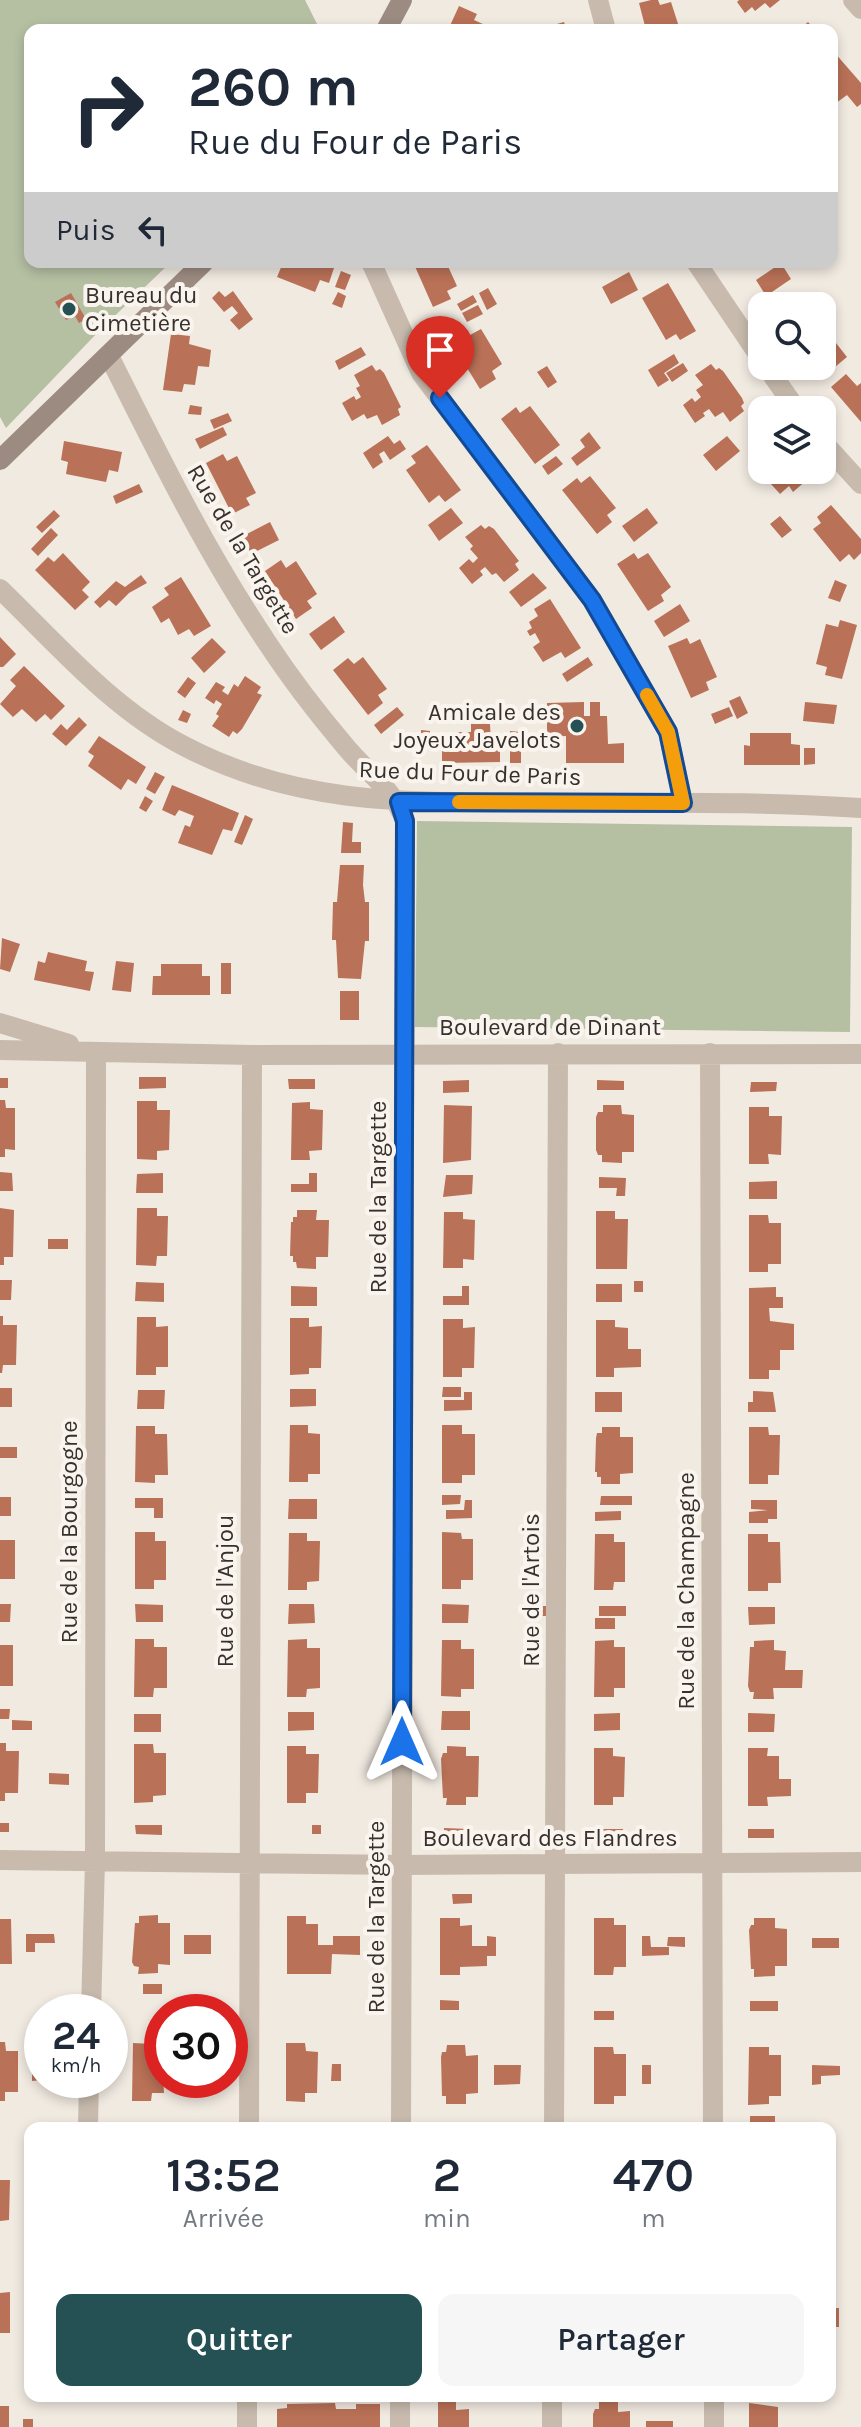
<!DOCTYPE html>
<html lang="fr">
<head>
<meta charset="utf-8">
<style>
  body { margin:0; font-family:Karla,sans-serif; background:#f6f6f7; color:#1f2937; height:100vh; display:flex; flex-direction:column; font-size:30px; white-space:nowrap }
  * { box-sizing:border-box; margin:0 }
  p { font-size:26px; color:#747a83 }
  .icon { flex:none; width:44px; height:44px; fill:none; stroke:currentColor; stroke-width:2; stroke-linecap:round; stroke-linejoin:round }
  .map { position:relative; flex:1; overflow:hidden }
  .sheet { position:absolute; left:24px; top:2122px; width:812px; height:280px; display:flex; flex-direction:column; background:#fff; border-radius:16px; box-shadow:0 4px 12px #0003 }
  .sheet>* { flex:none }
  .top-card { position:absolute; left:24px; top:24px; width:814px; height:244px; border-radius:16px; box-shadow:0 4px 12px #0003; background:#fff; color:#1f2937; overflow:hidden }
  .controls { position:absolute; left:748px; top:292px; display:grid; gap:16px }
  .controls a { display:grid; place-items:center; width:88px; height:88px; border-radius:16px; background:#fff; box-shadow:0 4px 12px #0003; font-size:40px }
  .speed { position:absolute; left:24px; top:1994px; display:flex; gap:16px; font-size:40px; font-weight:700; text-align:center }
  .speed>* { display:grid; place-content:center; width:104px; height:104px; border-radius:50%; background:#fff; box-shadow:0 4px 12px #0003; line-height:1 }
  .speed small { font-size:20px; font-weight:400 }
  .speed .limit { border:12px solid #d22; background:#fff; color:#111 }
  .pin { position:absolute; display:grid; place-items:center; width:68px; height:68px; color:#fff; margin:-82px -34px; border-radius:50% 50% 50% 0; rotate:-45deg; box-shadow:0 0 8px #0007 }
  .pin .icon { rotate:45deg }
  .me { position:absolute; width:88px; margin:-44px; rotate:0deg; stroke-linejoin:round; filter:drop-shadow(0 0 6px #0008) }
  .turn { display:flex; align-items:center; gap:28px; height:168px; padding:0 32px; font-size:36px }
  .turn .icon { width:104px; height:104px; stroke-width:2.5 }
  .turn b { display:block; font-size:56px; line-height:68px }
  .then { display:flex; align-items:center; height:76px; padding:0 32px; background:#0003; gap:16px; font-size:30px }
  .eta { display:flex; justify-content:space-evenly; align-items:center; height:136px; text-align:center }
  .eta b { font-size:48px; font-weight:600; line-height:56px }
  .primary-button { display:flex; gap:16px; margin-top:auto; padding:16px 32px }
  .primary-button a { flex:1; height:92px; border-radius:16px; background:#255155; color:#fff; font-size:32px; font-weight:600; line-height:92px; text-align:center }
  .primary-button a+a { background:#f6f6f7; color:#1f2937 }
  .map>svg:first-child { display:block }
  .green { fill:#b5bfa2 }
  .building { fill:#b97157 }
  .lines { fill:none; stroke-linecap:round; stroke-linejoin:round }
  .street { stroke:#c8bbae; stroke-width:20 }
  .secondary { stroke:#9c8b80; stroke-width:20 }
  .route-casing { stroke:#114b97; stroke-width:20 }
  .route { stroke:#1a73e8; stroke-width:14 }
  .slow { stroke:#f59e0b; stroke-width:14 }
  .poi-dot { fill:#255155; stroke:#f9f4ee; stroke-width:3 }
  .labels { text-anchor:middle; dominant-baseline:central; stroke-width:8; stroke-linejoin:round; paint-order:stroke }
  .poi-label { font-size:24px; fill:#38302c; stroke:#f9f4ee; text-anchor:start }
  .street-label { font-size:24px; fill:#38302c; stroke:#f9f4ee }
</style>
</head>
<body>
<div class="map">
<svg width="861" height="2427" viewBox="0 0 861 2427">
  <rect width="100%" height="100%" fill="#f1eae1"/>
  <path class="green" d="M0,0H305L320,30H30V262H171L101,329L6,428L0,417Z
    M417,821L852,827L850,1032L415,1027Z"/>
  <path class="building" d="M651,0H658L660,5L671,2L680,30H646L639,3Z
    M739,0H780L770,8L765,3L755,11L752,7L745,13L737,2Z
    M459,6L477,14L474,20L485,25L482,30H448Z
    M564,22L567,30H547L546,27Z
    M808,22L815,30H799Z
    M834,52L861,83V104L857,107L847,95L832,106V54Z
    M275,262H327L335,265L329,283L320,280L315,292L277,277L282,265Z
    M413,262H446L457,286L447,291L451,299L433,307Z
    M781,263L791,279L766,296L756,280Z
    M341,271L351,275L345,290L335,287Z
    M629,272L638,290L611,304L602,287Z
    M668,283L696,331L680,340L676,334L666,340L642,298Z
    M488,288L497,304L487,310L479,293Z
    M219,291L225,297L233,291L253,319L239,330L230,320L238,313L232,306L224,312L212,298Z
    M338,292L346,296L342,308L332,304Z
    M71,293L86,319L79,323L75,316L66,320L55,302Z
    M473,295L477,302L461,311L457,304Z
    M789,297L793,304L804,297L811,306H777Z
    M478,305L483,314L467,322L462,313Z
    M481,329L502,364L492,371L496,379L480,389L450,340L467,330L470,335Z
    M171,334L190,336L189,344L211,350L209,367L198,366L195,385L184,384L182,392L163,390Z
    M836,343L847,357L823,377L815,366H822V354Z
    M361,347L366,355L339,370L335,361Z
    M674,354L679,363L664,373L669,380L658,387L648,370Z
    M683,363L688,371L672,382L666,373Z
    M711,364L716,370L719,368L723,371L742,398L744,403L741,406L744,411L730,422L723,412L715,417L709,409L703,413L705,416L695,423L683,405L692,398L695,402L701,397L696,390L703,385L695,375Z
    M372,365L376,371L380,369L384,373L401,407L398,409L400,415L382,425L377,415L367,419L364,414L352,421L342,403L354,396L356,400L361,397L356,388L360,386L354,375Z
    M547,366L557,382L548,388L537,372Z
    M846,374L857,386L861,383V422L831,387Z
    M190,405L202,407L201,415L188,414Z
    M530,406L560,445L535,464L501,419L516,407L520,413Z
    M228,413L232,421L214,429L210,420Z
    M223,427L227,435L200,449L195,439Z
    M589,432L601,448L577,466L571,458L585,447L580,440Z
    M388,436L394,444L400,440L406,449L390,460L384,451L379,454L383,462L373,469L363,453Z
    M727,436L740,451L716,471L703,455Z
    M64,441L122,452L118,472L109,470L106,482L66,474L68,462L61,460Z
    M427,445L461,490L445,502L439,495L429,503L406,470L416,463L411,456Z
    M762,445V470H800L808,479L793,492L789,486L780,494L752,463L761,455L757,449Z
    M223,454L227,461L237,456L256,493L246,498L250,505L232,514L206,463Z
    M556,456L563,464L548,475L542,466Z
    M590,476L616,508L607,515L612,522L597,534L562,490L577,478L581,483Z
    M139,484L143,492L116,504L113,496Z
    M831,505L861,539V553L854,560L849,554L840,562L813,529L821,523L817,517Z
    M451,508L463,523L439,541L428,525Z
    M647,508L658,523L634,542L622,526Z
    M54,510L60,516L42,533L36,527Z
    M780,516L792,530L782,538L770,524Z
    M270,522L279,540L251,554L243,536Z
    M481,525L485,529L489,526L494,529L519,561L515,564L519,570L504,582L496,573L492,575L485,567L480,571L483,575L472,584L459,568L469,559L473,563L478,558L470,549L473,546L465,537Z
    M51,528L58,535L38,556L31,549Z
    M63,553L90,582L82,590L89,597L75,610L35,570L48,557L54,562Z
    M634,553L638,559L648,553L671,587L661,595L664,601L648,611L617,564Z
    M281,560L286,568L296,561L317,594L307,601L312,608L296,619L265,571Z
    M533,573L547,588L521,607L509,592Z
    M141,575L147,583L129,593L116,606L109,600L100,608L94,602L116,581L125,587Z
    M181,577L211,626L194,636L189,629L178,635L169,618L161,623L152,607L169,595L164,588Z
    M835,580L847,585L840,602L828,598Z
    M550,599L581,648L565,658L561,652L543,662L533,647L540,642L535,633L530,636L527,631L532,628L529,622L538,616L534,609Z
    M680,604L690,621L664,637L654,621Z
    M334,616L345,632L321,650L309,634Z
    M840,620L857,625L842,679L825,675L827,667L816,664L826,624L838,627Z
    M0,637L16,654L3,667H0Z
    M212,638L226,652L204,673L191,658Z
    M687,638L690,644L700,639L717,677L706,682L709,690L691,698L668,646Z
    M363,657L387,689L378,695L383,703L368,715L333,670L348,658L354,664Z
    M588,657L593,665L567,682L562,674Z
    M24,666L65,706L51,720L45,714L36,722L22,709L13,717L0,704L16,686L10,680Z
    M245,676L261,687L257,693L262,695L242,729L237,734L233,731L229,737L212,726L219,716L216,714L222,704L216,700L214,704L205,698L216,682L225,687L222,691L228,695L234,684L238,687Z
    M188,677L196,683L185,698L177,692Z
    M740,696L748,713L737,719L729,701Z
    M584,702V716H590V702H600V716H607L608,744L624,743V763H566V736L547,737V703Z
    M805,702L837,705L834,724L803,721Z
    M397,707L404,715L381,734L374,725Z
    M729,707L733,716L715,724L711,714Z
    M183,710L191,714L187,723L178,720Z
    M79,717L87,725L66,746L52,734L61,724L67,730Z
    M471,724H490L491,743H500V762L442,763V743H450V732H471Z
    M421,730L430,731V743L421,744Z
    M510,731L521,732V763H510Z
    M750,733H791V744L800,745V765H744V745L750,746Z
    M99,736L146,767L136,784L128,779L121,790L88,766L94,756L88,752Z
    M804,748H815V764L804,765Z
    M155,772L165,777L155,794L146,789Z
    M172,785L239,813L232,831L223,829L212,855L178,843L185,825L190,827L194,816L179,810L175,816L162,810Z
    M145,796L153,801L146,812L139,808Z
    M245,815L253,819L242,845L234,842Z
    M343,822L353,823L352,842H361V853H341Z
    M340,865H364L363,885L365,902H369V941H365L361,979L338,978L336,940H332L333,902H337Z
    M2,938L20,944L10,972L0,969Z
    M48,952L87,961L85,971L94,972L90,991L34,980L38,961L45,963Z
    M116,961L134,963L131,992L112,990Z
    M221,963H231V994H221Z
    M161,964H202V976H210V995H152L153,976H161Z
    M340,991H359V1020H340Z
    M139,1077H166V1088L139,1089Z
    M0,1078H8V1088H0Z
    M288,1079H315V1089H289Z
    M469,1080V1092L443,1093V1081Z
    M597,1080L624,1081V1090H597Z
    M751,1082H777L776,1091L750,1092Z
    M0,1100H5L6,1108H15V1150L5,1149V1157H0Z
    M137,1101H157V1110H170L169,1150L157,1151V1160L137,1159Z
    M310,1102V1109L323,1110L322,1150L309,1151L310,1160H291L292,1103Z
    M444,1105L472,1106L471,1160L443,1163Z
    M603,1105H621L622,1114L634,1115V1152H622V1163L602,1162V1155H598L596,1150V1117L598,1112H603Z
    M749,1107H769V1116H782L781,1155L768,1154L769,1164H749Z
    M0,1172L12,1173L13,1191H0Z
    M163,1173V1193H136L137,1174Z
    M309,1173H317V1192H291V1184H309Z
    M446,1175H473L472,1194L443,1197Z
    M599,1177L626,1178L625,1196H616L617,1188H599Z
    M777,1181V1199H749V1182Z
    M0,1208L14,1210L13,1257H4V1265H0Z
    M137,1208H157V1216H168L167,1256H157L156,1266L136,1265Z
    M297,1210H317L316,1220H329L328,1257H316V1269L297,1268L296,1262H293V1256H290L291,1222H293V1217H297Z
    M596,1211H615V1219H628L627,1269H596Z
    M444,1212H463V1219L475,1220L474,1260L463,1259V1268H443Z
    M749,1215H768L769,1223H781V1264H768V1272H749Z
    M48,1239H68V1249H48Z
    M0,1280H12L11,1300H0Z
    M634,1281H643V1292H634Z
    M136,1282L164,1283V1302L135,1301Z
    M596,1284H622V1302H596Z
    M291,1286L317,1287V1306H291Z
    M462,1286H469V1305H443V1296H462Z
    M776,1287V1297H783V1308H769L770,1321L794,1324V1350H780V1370H769V1379H749V1288Z
    M0,1316H3V1325H17L16,1365H3L2,1373H0Z
    M137,1317H156V1327L168,1326V1367H156V1375H136Z
    M290,1318H309V1327L322,1326L321,1368H309V1374L290,1375Z
    M443,1319H463V1328L475,1327L474,1368H462V1377H443Z
    M596,1320H615V1327L628,1328V1349H641V1367L614,1368V1377H596Z
    M443,1387H461V1397H442Z
    M0,1388H12V1407H0Z
    M290,1389H316V1406L290,1407Z
    M138,1390H165L164,1409H137Z
    M753,1391L773,1392L776,1412H748V1402H753Z
    M464,1392H472V1410L444,1411V1400H464Z
    M595,1392H622V1412H595Z
    M290,1425H308V1433L320,1434V1474H308V1482H289Z
    M442,1425H462V1434H475V1475H462V1483H442Z
    M136,1426H155V1434H167L168,1475H155V1483L135,1482Z
    M602,1427H620V1437H633V1473L620,1474V1484H601V1477H597V1472H595L596,1438L597,1433H602Z
    M749,1427H768L769,1435H780L779,1475H768V1484H749Z
    M0,1447H17V1458H0Z
    M442,1495H461L460,1504L442,1505Z
    M601,1496H632V1505H600Z
    M0,1497H11V1516H0Z
    M135,1498H163V1518H154V1508H135Z
    M289,1499H317V1519H288Z
    M465,1500H472V1518L446,1519V1510H464Z
    M751,1500H777V1519H768V1523H749V1512L768,1510L751,1509Z
    M621,1511V1520L595,1521V1512Z
    M135,1532H155V1541H166V1580H154V1589H135Z
    M442,1532L461,1533L462,1539H473V1580H461V1589H442Z
    M289,1533H307V1541H320L319,1581L307,1582V1590H288Z
    M595,1534H614V1542H625V1582H614L613,1590H594Z
    M748,1534H768V1542H780L781,1583H768V1591H748Z
    M0,1540H15V1579H0Z
    M0,1604H11L10,1622H0Z
    M135,1604L163,1605V1622H136Z
    M289,1604H314L315,1623L288,1624Z
    M442,1604L469,1605L468,1623H442Z
    M538,1606H549V1616H538Z
    M599,1606H626V1616H599Z
    M748,1607H775V1624L749,1625Z
    M595,1618H615V1629H595Z
    M135,1639H154V1647H167V1688H154L153,1697H134Z
    M307,1639V1648H320V1688L307,1689L306,1697H287L288,1640Z
    M442,1640H461V1649H474V1689H461V1697L441,1696Z
    M614,1640V1647H625V1688H614V1697H594L595,1641Z
    M774,1640V1650L786,1651L785,1670H803L802,1688H773L774,1699H753L754,1692H750L748,1686L750,1647H754V1641Z
    M0,1645H13V1686H0Z
    M0,1709H10L9,1719H0Z
    M442,1711H470V1730H441Z
    M288,1712H314V1730L288,1731Z
    M620,1713V1730L594,1731V1714Z
    M748,1713L775,1714L774,1732H748Z
    M134,1714H161V1732H134Z
    M12,1720L32,1721V1730H12Z
    M0,1743H6V1751H19L18,1793H5V1801H0Z
    M134,1744H153L154,1753H166V1795L153,1796V1802L134,1803Z
    M287,1746H306V1754H319L318,1793H306V1803H287Z
    M447,1746L466,1747V1756H479L478,1797H466V1805H446L447,1798H443L441,1759L443,1753H447Z
    M594,1748H613V1756L625,1757L624,1797H613V1805H594Z
    M748,1748H768L767,1756H779V1779H791V1796L767,1797L768,1806H748Z
    M49,1773L69,1774V1785L49,1784Z
    M0,1823H9V1832H0Z
    M135,1825H162V1835L136,1834Z
    M312,1825H321V1834H312Z
    M444,1828L469,1829V1838H444Z
    M596,1829H623V1839H595Z
    M748,1829H774V1838H748Z
    M452,1894H472V1903L453,1904Z
    M158,1915V1923H170V1965L158,1964V1973L138,1974L139,1967L134,1966L132,1962L135,1923H139V1916Z
    M287,1916H306V1924H318V1945H333V1936H360V1955L332,1954L331,1974H287Z
    M440,1918H460V1926L472,1925V1946H487V1936L496,1937V1956H487V1966L460,1967V1975H440Z
    M594,1918H614V1925H626V1967H614L613,1975H594Z
    M754,1918H775V1928L787,1929V1966H775V1976L754,1977V1969H751L749,1930L751,1925H754Z
    M0,1919H11L12,1964H0Z
    M26,1934H54L55,1943H35V1952H26Z
    M184,1935H211V1954H184Z
    M642,1936H650L651,1947H669V1955L642,1956Z
    M668,1937H685V1947L667,1946Z
    M812,1938H839V1948H812Z
    M143,1984H162V1994H143Z
    M440,2000L459,2001V2010H440Z
    M750,2001H778V2011H750Z
    M594,2011H614V2020H594Z
    M0,2042H5L6,2051H18V2092H5V2101H0Z
    M133,2043L152,2044V2052L162,2051L164,2093H152L151,2101H132Z
    M286,2043H305L306,2051L318,2052L317,2093H305V2102L286,2101Z
    M447,2045H465L466,2056L478,2055V2093L466,2094V2104H446V2096H442L441,2057L442,2052H446Z
    M594,2047H613L614,2054H626V2096H614V2104H594Z
    M749,2047H769V2055H781V2096H769V2104L748,2105Z
    M32,2063H42V2080L32,2081Z
    M332,2064H341V2081H331Z
    M494,2065H521L520,2084L494,2085Z
    M642,2065H651V2084H642Z
    M812,2065L840,2066V2075L821,2076V2084L812,2085Z
    M750,2116H775V2127L750,2126Z
    M0,2180H10L9,2220L0,2221Z
    M24,2190L30,2191V2209H24Z
    M10,2292V2333H0V2293Z
    M24,2304L30,2305V2322H24Z
    M830,2308H839V2327H830Z
    M438,2401L456,2402V2410L469,2409V2427H438Z
    M618,2401V2412L630,2411V2427H593V2414L595,2409H599V2402Z
    M335,2403L336,2409H356V2404H380V2427H277V2409L287,2408V2404Z
    M749,2403L778,2407V2427H749Z
    M0,2406H9V2427H0Z
    M23,2419H33V2427H23Z
    M646,2421H673V2427H646Z"/>
  <g class="lines">
    <path class="street" d="M598,0L606,30
      M853,0L861,9
      M371,262L421,373L592,600L668,732L683,803
      M696,262L762,360
      M109,356C158,454 206,552 268,644C291,679 318,714 345,746C366,772 394,789 405,821L401,2128
      M766,366L797,410
      M822,441L861,484
      M0,589C57,644 112,709 184,746C302,808 417,802 545,802C650,803 756,801 861,808
      M0,1023L69,1044
      M0,1050L252,1055L861,1054
      M710,1053L713,2128
      M0,1860L402,1865L861,1862
      M91,2012L95,1861L96,1052
      M88,2127L89,2080
      M249,2128L252,1055
      M554,2128L558,1053
      M714,2396V2427
      M247,2427V2396
      M400,2427V2396
      M552,2427V2396"/>
    <path class="secondary" d="M386,30L402,0
      M0,460L204,262"/>
  </g>
  <g class="lines">
    <g class="route-casing">
      <path id="route" d="M402,1742L405,821L399,802L683,803L668,732L592,600L440,398"/>
    </g>
    <use href="#route" class="route"/>
    <path class="slow" d="M459,802L683,803L668,732L647,695"/>
  </g>
  <g class="poi-dot">
    <circle cx="69" cy="309" r="8"/>
    <circle cx="577" cy="726" r="8"/>
  </g>
  <g class="labels">
    <g class="poi-label">
      <text x="85" y="295">Bureau du<tspan x="85" dy="28">Cimetière</tspan></text>
      <text x="561" y="712" text-anchor="end">Amicale des<tspan x="561" dy="28">Joyeux Javelots</tspan></text>
    </g>
    <g class="street-label">
      <text transform="translate(243 549) rotate(59)">Rue de la Targette</text>
      <text transform="translate(470 773) rotate(2)">Rue du Four de Paris</text>
      <text x="550" y="1027">Boulevard de Dinant</text>
      <text transform="translate(378 1197) rotate(-90)">Rue de la Targette</text>
      <text transform="translate(69 1532) rotate(-90)">Rue de la Bourgogne</text>
      <text transform="translate(531 1590) rotate(-90)">Rue de l'Artois</text>
      <text transform="translate(225 1591) rotate(-90)">Rue de l'Anjou</text>
      <text transform="translate(686 1591) rotate(-90)">Rue de la Champagne</text>
      <text x="550" y="1838">Boulevard des Flandres</text>
      <text transform="translate(376 1917) rotate(-90)">Rue de la Targette</text>
    </g>
  </g>
</svg>
<div class="controls">
<a><svg class="icon" aria-label="search" viewBox="0 0 24 24"><circle cx="10" cy="10" r="6"/><path d="M15 15l6 6"/></svg></a>
<a><svg class="icon" aria-label="layers" viewBox="0 0 24 24"><path d="M12 4l9 5-9 5-9-5zM3 14l9 5 9-5"/></svg></a>
</div>
<div class="speed"><div>24<small>km/h</small></div><div class="limit">30</div></div>
<div class="pin" style="left:440px;top:398px;background:#d93025"><svg class="icon" aria-label="arrive" viewBox="0 0 24 24"><path d="M6 21V4h12l-3 4 3 4H6"/></svg></div>
<svg class="me" style="left:402px;top:1742px" viewBox="-20 -20 40 40"><path d="M0-17L14 15 0 8-14 15z" fill="#1a73e8" stroke="#fff" stroke-width="4"/></svg>
<div class="top-card">
<div class="turn"><svg class="icon" aria-label="right" viewBox="0 0 24 24"><path d="M7 20v-9h11M14 6l5 5-5 5"/></svg><div><b>260 m</b>Rue du Four de Paris</div></div>
<div class="then">Puis<svg class="icon" aria-label="left" viewBox="0 0 24 24"><path d="M17 20v-9H6M10 6l-5 5 5 5"/></svg></div>
</div>
<section class="sheet">
<div class="eta">
<div><b>13:52</b><p>Arrivée</p></div>
<div><b>2</b><p>min</p></div>
<div><b>470</b><p>m</p></div>
</div>
<div class="primary-button"><a>Quitter</a><a>Partager</a></div>
</section>
</div>
</body>
</html>
